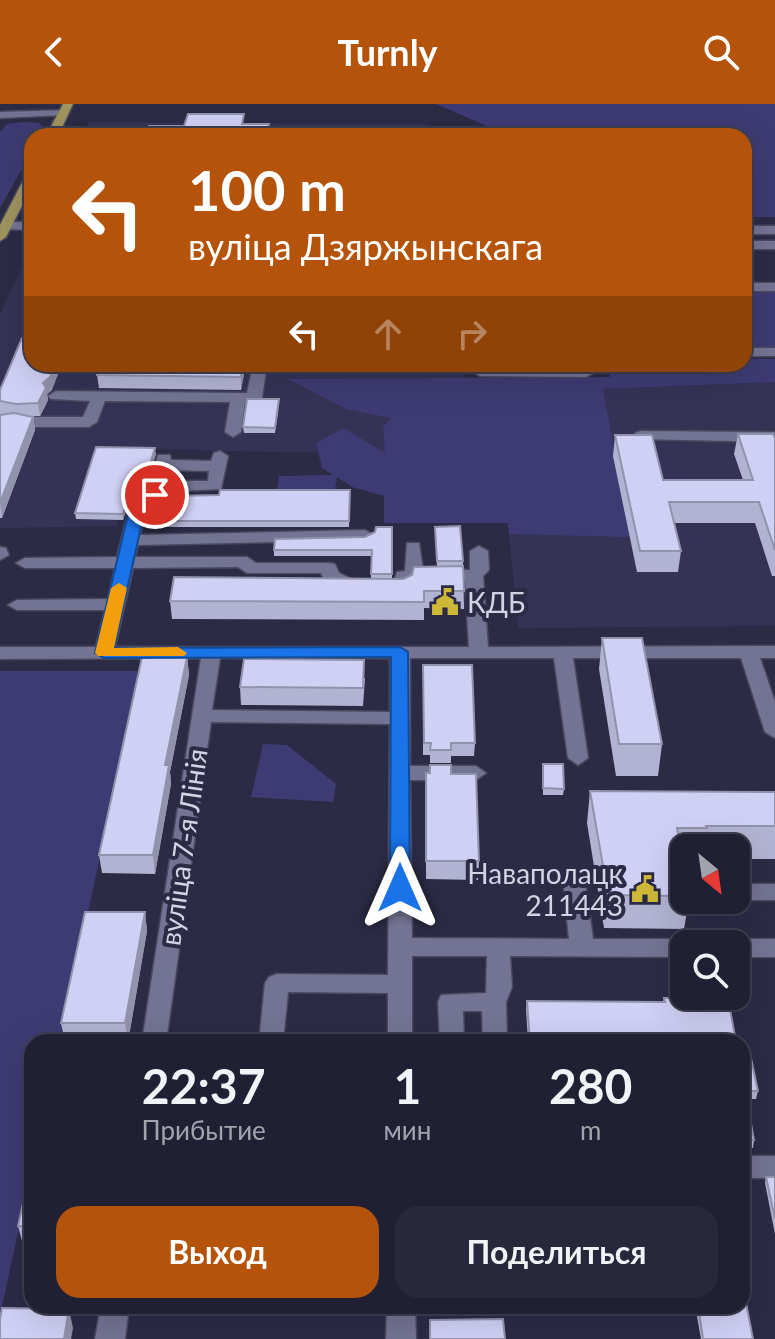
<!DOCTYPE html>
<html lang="ru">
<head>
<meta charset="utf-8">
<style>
  body { margin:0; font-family:Lato,sans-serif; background:#28283c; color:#f1f3f6; height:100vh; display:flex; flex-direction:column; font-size:30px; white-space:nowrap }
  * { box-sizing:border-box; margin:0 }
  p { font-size:26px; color:#a2a3ac }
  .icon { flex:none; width:44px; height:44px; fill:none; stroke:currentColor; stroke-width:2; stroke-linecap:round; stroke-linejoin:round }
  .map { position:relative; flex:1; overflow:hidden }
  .drawer { position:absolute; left:24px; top:930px; width:726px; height:280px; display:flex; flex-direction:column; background:#202034; border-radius:24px; box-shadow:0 8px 32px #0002,0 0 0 2px #3d3e4f }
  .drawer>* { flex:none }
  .banner { position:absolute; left:24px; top:24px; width:728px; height:244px; border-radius:24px; box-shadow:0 8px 32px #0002,0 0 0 2px #3d3e4f; background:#b45309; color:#fff; overflow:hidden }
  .needle { width:52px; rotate:151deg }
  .buttons { position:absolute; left:670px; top:730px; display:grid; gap:16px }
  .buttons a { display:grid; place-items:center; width:80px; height:80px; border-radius:16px; background:#202034; box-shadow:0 8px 32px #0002,0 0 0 2px #3d3e4f; font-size:40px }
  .pin { position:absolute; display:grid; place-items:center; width:68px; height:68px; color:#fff; margin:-34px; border:4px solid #fff; border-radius:50%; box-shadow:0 2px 8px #0007 }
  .me { position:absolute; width:88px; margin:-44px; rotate:0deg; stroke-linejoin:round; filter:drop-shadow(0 0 6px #0008) }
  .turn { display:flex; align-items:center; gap:28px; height:168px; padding:0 32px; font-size:36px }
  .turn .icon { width:104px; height:104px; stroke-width:2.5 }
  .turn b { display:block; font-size:56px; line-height:68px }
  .lanes { display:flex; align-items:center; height:76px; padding:0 32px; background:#0003; justify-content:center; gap:40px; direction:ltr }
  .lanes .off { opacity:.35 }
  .eta { display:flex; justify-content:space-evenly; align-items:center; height:136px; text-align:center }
  .eta b { font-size:48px; font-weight:700; line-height:56px }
  .action { display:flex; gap:16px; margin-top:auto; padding:16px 32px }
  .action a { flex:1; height:92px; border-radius:24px; background:#b45309; color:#fff; font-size:32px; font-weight:700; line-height:92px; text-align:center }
  .action a+a { background:#28283c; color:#f1f3f6 }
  header { display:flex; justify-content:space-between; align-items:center; height:104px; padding:0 32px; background:#b45309; color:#fff; font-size:36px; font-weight:700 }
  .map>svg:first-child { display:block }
  .built { fill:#343355 }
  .green { fill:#3e3b74 }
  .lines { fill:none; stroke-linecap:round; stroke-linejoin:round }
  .minor-casing { stroke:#49485f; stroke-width:3 }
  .major-casing { stroke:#49485f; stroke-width:3 }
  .minor { fill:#737393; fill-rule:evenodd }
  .major { fill:#9f935e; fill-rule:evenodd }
  .wall { fill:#b2b3d2 }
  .shaded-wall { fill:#9192ab }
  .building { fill:#cfd0f4; stroke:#9192ab; stroke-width:2 }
  .route { fill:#1a73e8; stroke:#114b97; stroke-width:2 }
  .slow { fill:#f59e0b }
  .labels { text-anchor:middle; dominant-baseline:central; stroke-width:8; stroke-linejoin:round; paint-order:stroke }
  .poi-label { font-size:28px; fill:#d2d3e5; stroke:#2b2b46; text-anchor:start }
  .street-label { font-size:28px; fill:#d2d3e5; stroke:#2b2b46 }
</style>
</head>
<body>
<header><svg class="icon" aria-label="back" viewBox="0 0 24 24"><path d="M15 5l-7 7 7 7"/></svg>Turnly<svg class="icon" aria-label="search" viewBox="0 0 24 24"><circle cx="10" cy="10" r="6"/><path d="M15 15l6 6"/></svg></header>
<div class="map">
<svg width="775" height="1235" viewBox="0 0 775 1235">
  <rect width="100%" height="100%" fill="#2b2b46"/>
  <path class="built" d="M89,18L427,20L457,32H83Z
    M31,144L32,260H463L464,290L775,278V522L518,524L508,419H384L385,350L138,345L116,422L0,424V210Z"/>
  <path class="green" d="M436,0H775V113H744V32H510Z
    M23,18L39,19L44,24L40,32H32V47L0,104V28L7,20Z
    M744,183H775V248H744Z
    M744,255H775V278L603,285L630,433L509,430L508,419H384V392L352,383L337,373L335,386H277L279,372L333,371L322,364L316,339L344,324L385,349L383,323L391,314L346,305L288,275L610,273L608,260H665L668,269L716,268L724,260H744Z
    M0,567H140L60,938H32V1065L0,1211Z
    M263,640L287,641L336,680L333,698L251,693Z"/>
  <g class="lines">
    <g class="minor-casing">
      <path id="minor" d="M68,6V10L64,11L0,14V8Z
        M6,118H32V126L2,125V119Z
        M744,122H775V130H744Z
        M744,137H775V145H744Z
        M744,179H775V187H744Z
        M744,244H775V252H744Z
        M253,260H267L262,294L259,297L245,298L241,328L233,333L225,328L230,298L105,297L97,318L89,323H24L16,318L24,313H83L90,297L51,295L48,292L56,287L247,289Z
        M577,260H591L593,269L586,273L480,272L473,268L480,264L578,265Z
        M641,327L775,328V338L635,335V329Z
        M220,347L228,352L221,385L180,387L147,401L140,431L365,426L374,431L365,436L138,441L135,453H247L256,459H329L335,460L339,469L360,479H394L397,468L405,467L407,439H419L423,466H470V447L479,442L488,447L489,466L483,472L488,543L775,542V554H760L775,598V634L765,628L741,554H573L588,654L578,661L568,654L554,554H410V662H476L486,669L476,676H410L412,834L569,835L564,785L567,779H583L586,785L593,835H684L693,840H684V853L510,852L512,883L506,898L507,938H483L482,907H463L464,938H440L438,898L441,891L486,889L487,852H412V938H388V889L288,888L283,938H259L265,879L269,873L277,870L388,871L390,620L211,618L166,938H142L201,554L0,555V543H96L105,506H17L8,501L17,496L108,495L115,464H25L16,459L25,454L117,453L131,398L147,388L158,351H170L171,356L211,357L214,349ZM169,366L209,367L208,377H178L166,381ZM238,463L247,469H321L324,476L357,489H403L409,488L412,477L465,476L469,543H115L133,464ZM220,554H390V608L212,606Z
        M0,443L6,444L9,451L0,456Z
        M736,780H775V796H736Z
        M736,835H775V853H736V840H727Z
        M742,1052H775V1074H742Z
        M101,1202H129L125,1235H95Z
        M387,1202H415L416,1235H386Z"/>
    </g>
    <g class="major-casing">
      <path id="major" d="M63,0H73L58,32H46Z
        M32,68V82L6,133L0,137V121L26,71Z"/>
    </g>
    <use href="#minor" class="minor"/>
    <use href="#major" class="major"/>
  </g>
  <path class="wall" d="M101,260H245V265L241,286L99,284L97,271Z
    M668,260H702L700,268L669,267Z
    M0,286H52L47,290L48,296L40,312H29L33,313L35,326L2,414H0V311L6,310H0Z
    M279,300L275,329H244L243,323Z
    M738,330L775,334V472H772L755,419H674L681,447L678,468H637L613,352L615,331L663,376H743L734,350Z
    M156,350L150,368H140L123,416L76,415L75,409Z
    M350,386L349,423H164L163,417L219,391Z
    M392,423V474L403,475L437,463L435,429L463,457L464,505L424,504V516L172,515L170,497L371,474V452H274V446L365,433Z
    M602,534L662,640L658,672H616L599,565Z
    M187,553L189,571L170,668L171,680L155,770L102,769L99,751Z
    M423,561L475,639L474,652H451V659H430V651H423Z
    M365,574L363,602L241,601L240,583Z
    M543,666L564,685L563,691H543Z
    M426,670H451L479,757L478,776L426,775Z
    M590,687L775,688V755H736V744H684V796H689L684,825L604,824L587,719Z
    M145,808L147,827L128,938H65L61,919Z
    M664,894L736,938H528L526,905L527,897L663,898Z
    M742,945L758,987L756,995H747L754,1036L753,1044H742Z
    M32,1058V1141H23L18,1122Z
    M766,1073H775V1130L765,1079Z
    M695,1202H742L753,1235H701Z"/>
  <path class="shaded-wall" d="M55,260H62L52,286L47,290L48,296L40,312L38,299L43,279Z
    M243,260H245V265L241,286V273Z
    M33,313L35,326L2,414L0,399Z
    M155,344L156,350L150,368L149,363Z
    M139,363L140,368L123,416V410Z
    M187,553L189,571L170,668L171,680L155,770L153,751L165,661Z
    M145,808L147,827L128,938L125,919Z
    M69,1205L73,1224L71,1235H64Z"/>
  <path class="building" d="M188,10H244L242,20H269L266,32H145L149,22H184Z
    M22,234H32V260H55L50,273L43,279L46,284L38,299L16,300L0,297V286Z
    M101,260H243L241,273L97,271Z
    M247,295H279L275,324L243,323Z
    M14,309L33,313L0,399V311Z
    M738,330H773L775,334V446L759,398H669L681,447H640L615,331H652L663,376H753Z
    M96,343L155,344L149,363H139L123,410L75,409Z
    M220,386H350L349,417H163L169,392L219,391Z
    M460,422L463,457H437L435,423Z
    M376,423H392V470H371L372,446H274L275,435L365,433L375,428Z
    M463,462L464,487H424V498L170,497L174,473L403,475L412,471L414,463Z
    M602,534H642L662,640H619Z
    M142,553H187L165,661H169L153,751H99Z
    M244,555L364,556L363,584L240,583Z
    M423,561H472L475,639H451V646H430L431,639H424Z
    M543,660H563L564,685L543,684Z
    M430,661H451V670H476L479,757H426V669H430Z
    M590,687L775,688V722H706L707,724H677L684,762V792L608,791Z
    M85,808H145L125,919H61Z
    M664,894H728L736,938H530L527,897L665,898Z
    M742,945H749L758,987H745L754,1036H742Z
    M32,1058V1122H18Z
    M766,1073H775V1115Z
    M742,1183H743L753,1235H703L698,1202H742Z
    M2,1204L69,1205L64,1235H0V1215Z
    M503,1215L505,1235H430V1216Z"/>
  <path class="route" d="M155,387L163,391L146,401L114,544L400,543L408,548L410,784L407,789H393L390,784L391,553L104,554L95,549L131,398Z"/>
  <path class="slow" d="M119,479L127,484L114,544L178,543L187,549L184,552H98L95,549L111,484Z"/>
  <defs>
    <g id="civic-bare" transform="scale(2.16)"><path d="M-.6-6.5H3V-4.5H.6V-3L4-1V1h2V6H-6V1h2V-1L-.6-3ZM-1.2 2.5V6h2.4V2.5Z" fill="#ceb837" stroke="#2b2b46" stroke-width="2.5" paint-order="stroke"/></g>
  </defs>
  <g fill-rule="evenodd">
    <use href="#civic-bare" x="445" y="498"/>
    <use href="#civic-bare" x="645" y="785"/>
  </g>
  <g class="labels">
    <g class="poi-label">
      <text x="467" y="498">КДБ</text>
      <text x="623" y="769" text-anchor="end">Наваполацк<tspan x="623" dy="32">211443</tspan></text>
    </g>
    <g class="street-label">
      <text transform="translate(183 743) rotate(-82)">вуліца 7-я Лінія</text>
    </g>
  </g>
</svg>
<div class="buttons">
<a><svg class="needle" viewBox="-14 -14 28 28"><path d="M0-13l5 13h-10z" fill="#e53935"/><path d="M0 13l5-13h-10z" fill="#a2a3ac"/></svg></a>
<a><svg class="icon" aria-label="search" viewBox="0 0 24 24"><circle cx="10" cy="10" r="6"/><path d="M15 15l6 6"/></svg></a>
</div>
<div class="pin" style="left:155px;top:391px;background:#d93025"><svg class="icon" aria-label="arrive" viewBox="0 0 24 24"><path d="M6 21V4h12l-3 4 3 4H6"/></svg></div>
<svg class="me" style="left:400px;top:784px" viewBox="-20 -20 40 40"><path d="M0-17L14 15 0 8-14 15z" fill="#1a73e8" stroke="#fff" stroke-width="4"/></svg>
<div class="banner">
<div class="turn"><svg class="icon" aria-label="left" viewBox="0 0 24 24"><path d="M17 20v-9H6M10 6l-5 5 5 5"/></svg><div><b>100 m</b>вуліца Дзяржынскага</div></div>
<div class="lanes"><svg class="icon" aria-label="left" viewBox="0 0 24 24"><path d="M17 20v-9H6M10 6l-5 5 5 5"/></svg><svg class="icon off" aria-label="ahead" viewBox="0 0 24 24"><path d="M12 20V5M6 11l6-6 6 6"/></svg><svg class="icon off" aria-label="right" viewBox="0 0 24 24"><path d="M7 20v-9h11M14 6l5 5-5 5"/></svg></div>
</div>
<section class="drawer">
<div class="eta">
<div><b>22:37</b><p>Прибытие</p></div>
<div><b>1</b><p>мин</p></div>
<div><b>280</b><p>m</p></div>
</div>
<div class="action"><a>Выход</a><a>Поделиться</a></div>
</section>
</div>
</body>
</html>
